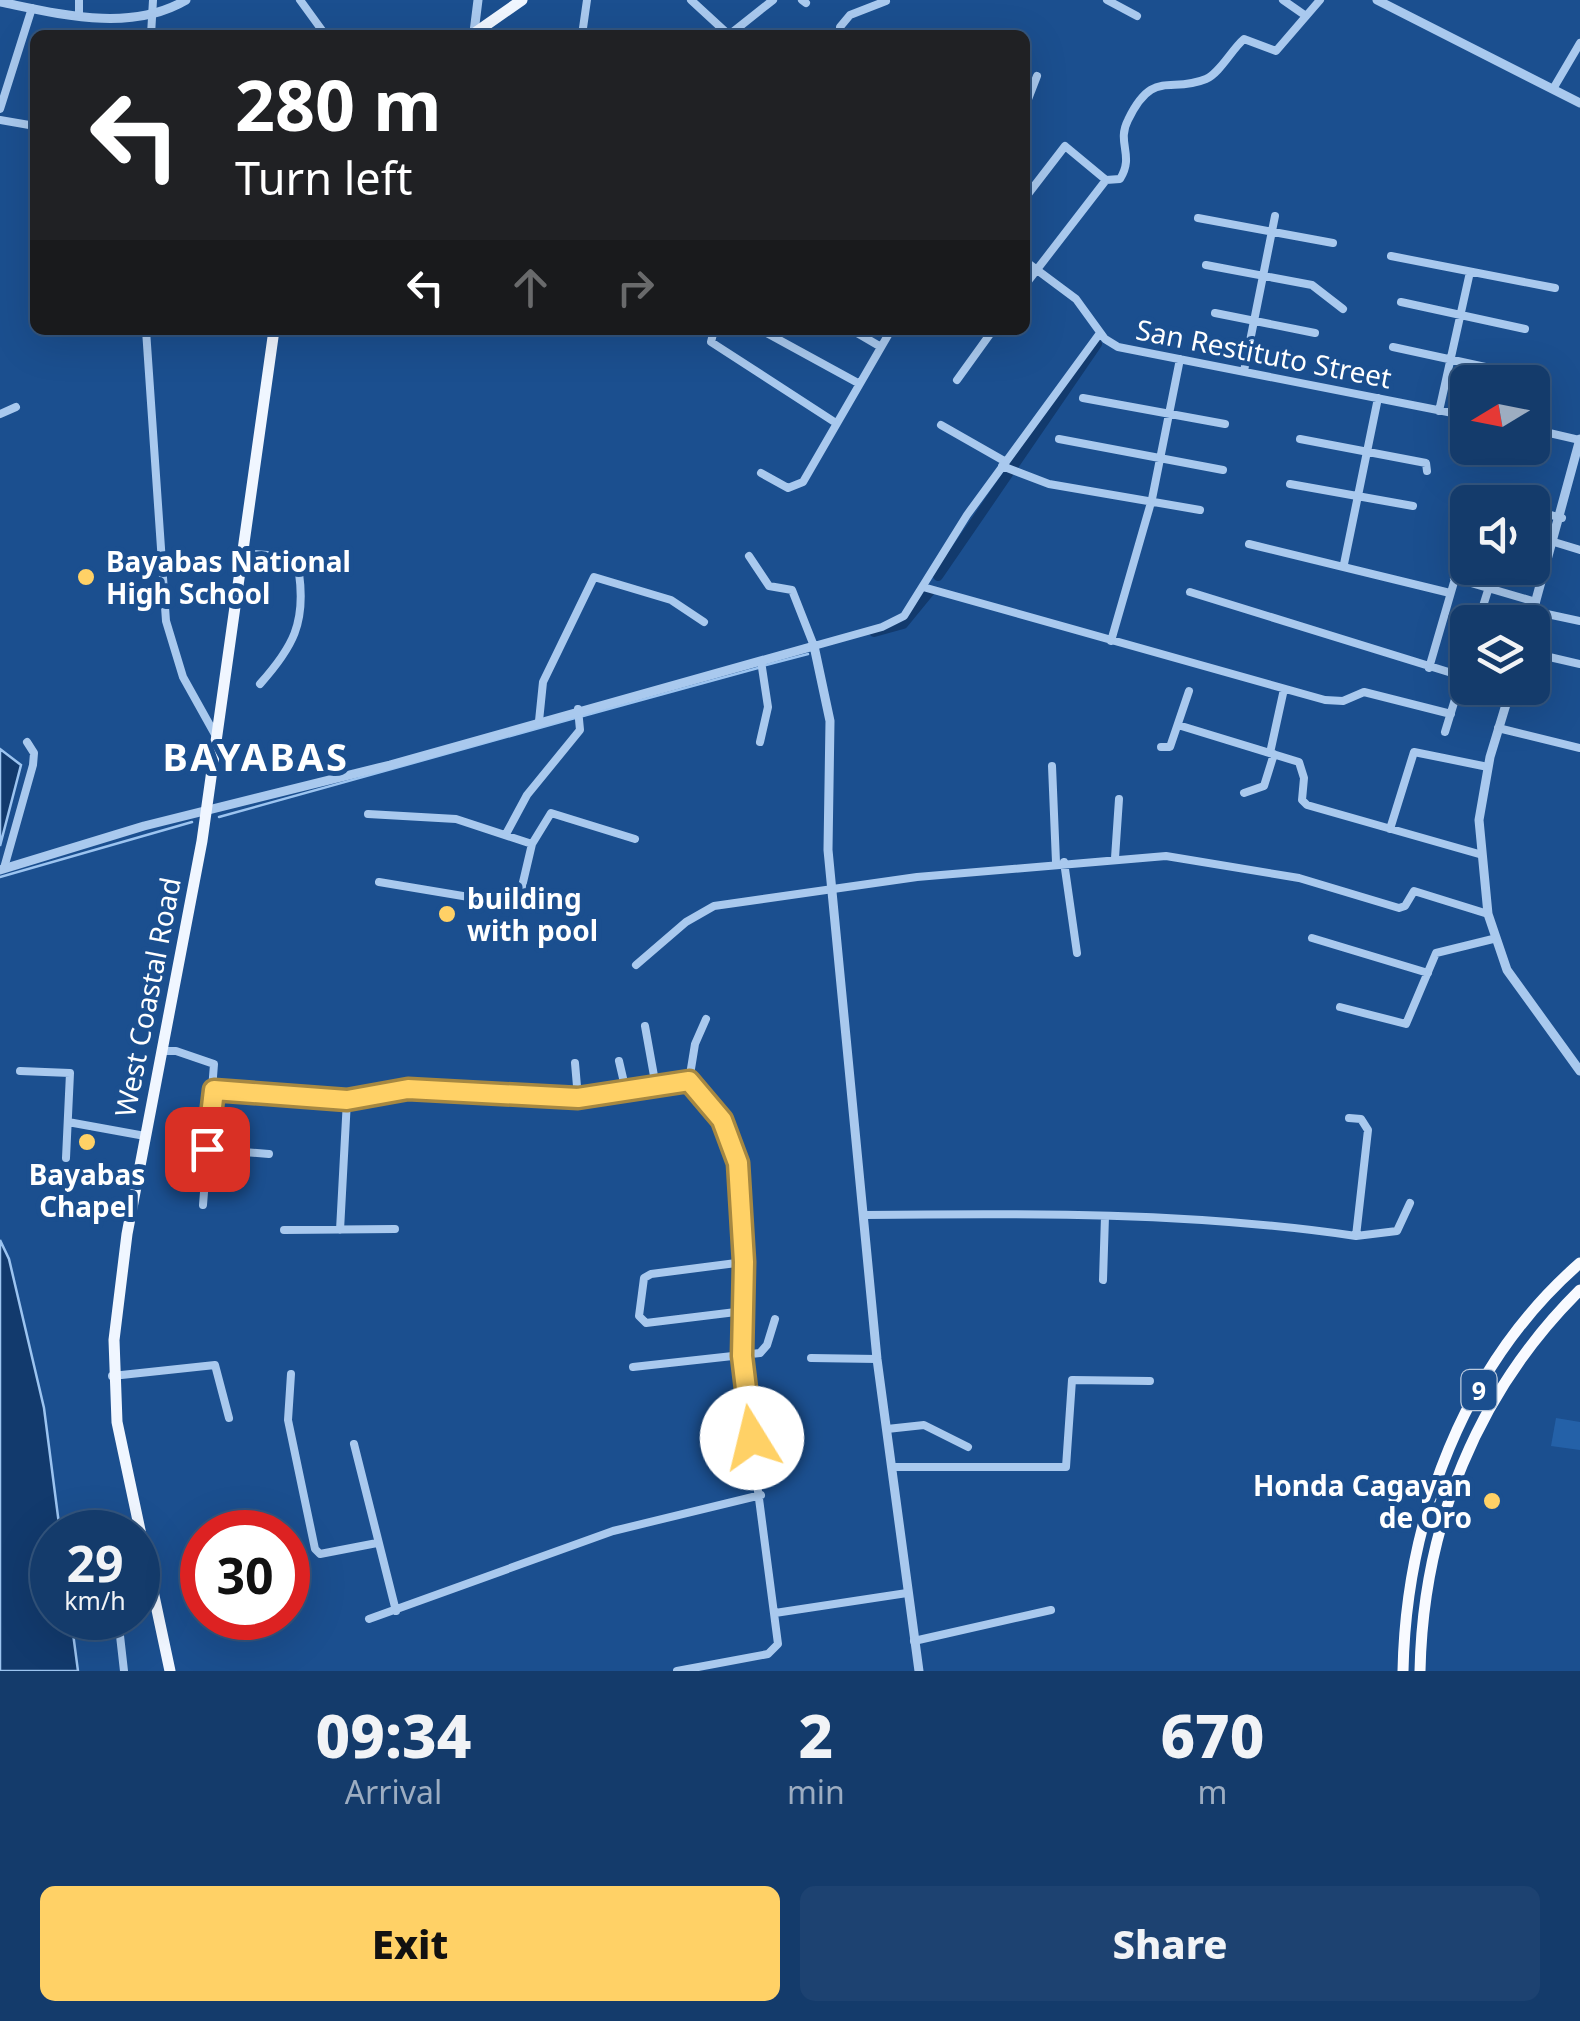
<!DOCTYPE html>
<html lang="en">
<head>
<meta charset="utf-8">
<style>
  body { margin:0; font-family:"Noto Sans",sans-serif; background:#1d4271; color:#f1f3f6; height:100vh; display:flex; flex-direction:column; font-size:38px; white-space:nowrap }
  * { box-sizing:border-box; margin:0 }
  p { font-size:32px; color:#9dadc1 }
  .icon { flex:none; width:55px; height:55px; fill:none; stroke:currentColor; stroke-width:2; stroke-linecap:round; stroke-linejoin:round }
  .map { position:relative; height:1671px; overflow:hidden }
  .side { display:flex; flex-direction:column; background:#143b6b; flex:1 }
  .side>* { flex:none }
  .guide { position:absolute; left:30px; top:30px; width:1000px; height:305px; border-radius:15px; box-shadow:0 10px 40px #0002,0 0 0 2px #33557e; background:#202124; color:#fff; overflow:hidden }
  .needle { width:65px; rotate:260deg }
  .fabs { position:absolute; left:1450px; top:365px; display:grid; gap:20px }
  .fabs a { display:grid; place-items:center; width:100px; height:100px; border-radius:15px; background:#143b6b; box-shadow:0 10px 40px #0002,0 0 0 2px #33557e; font-size:50px }
  .speed { position:absolute; left:30px; top:1510px; display:flex; gap:20px; font-size:50px; font-weight:700; text-align:center }
  .speed>* { display:grid; place-content:center; width:130px; height:130px; border-radius:50%; background:#143b6b; box-shadow:0 10px 40px #0002,0 0 0 2px #33557e; line-height:1 }
  .speed small { font-size:25px; font-weight:400 }
  .speed .limit { border:15px solid #d22; background:#fff; color:#111 }
  .pin { position:absolute; display:grid; place-items:center; width:85px; height:85px; color:#fff; margin:-42px; border-radius:20px; box-shadow:0 5px 15px #0006 }
  .me { position:absolute; width:110px; margin:-55px; rotate:351deg; stroke-linejoin:round; filter:drop-shadow(0 0 8px #0008) }
  .turn { display:flex; align-items:center; gap:35px; height:210px; padding:0 40px; font-size:45px }
  .turn .icon { width:130px; height:130px; stroke-width:2.5 }
  .turn b { display:block; font-size:70px; line-height:85px }
  .lanes { display:flex; align-items:center; height:95px; padding:0 40px; background:#0003; justify-content:center; gap:50px; direction:ltr }
  .lanes .off { opacity:.35 }
  .eta { display:flex; justify-content:space-evenly; align-items:center; height:170px; text-align:center }
  .eta b { font-size:60px; font-weight:800; line-height:70px }
  .button { display:flex; gap:20px; margin-top:auto; padding:20px 40px }
  .button a { flex:1; height:115px; border-radius:15px; background:#ffd166; color:#111; font-size:40px; font-weight:800; line-height:115px; text-align:center }
  .button a+a { background:#1d4271; color:#f1f3f6 }
  .map>svg:first-child { display:block }
  .green { fill:#2461a8 }
  .water { fill:#123a6d; stroke:#9cc4f0; stroke-width:2.5 }
  .lines { fill:none; stroke-linecap:round; stroke-linejoin:round }
  .stream { stroke:#9cc4f0; stroke-width:2.5 }
  .canal { stroke:#123a6d; stroke-width:10 }
  .minor { stroke:#a9c9ee; stroke-width:8 }
  .tertiary { stroke:#a9c9ee; stroke-width:9 }
  .primary { stroke:#f0f6ff; stroke-width:11 }
  .trunk { stroke:#f8faff; stroke-width:11 }
  .route-casing { stroke:#a68842; stroke-width:25 }
  .route { stroke:#ffd166; stroke-width:18 }
  .poi-dot { fill:#ffd166; stroke:#1b4f8f; stroke-width:4 }
  .labels { text-anchor:middle; dominant-baseline:central; stroke-width:10; stroke-linejoin:round; paint-order:stroke }
  .shield { fill:#1b4f8f; stroke:#bbcadd; stroke-width:2.5 }
  .shield-label { font-size:25px; font-weight:bold; fill:#fff }
  .street-label { font-size:28px; fill:#fff; stroke:#1b4f8f }
  .poi-label { font-size:28px; font-weight:bold; fill:#fff; stroke:#1b4f8f; text-anchor:start }
  .district-label { font-size:38px; font-weight:bold; letter-spacing:2.5px; fill:#fff; stroke:#1b4f8f }
</style>
</head>
<body>
<div class="map">
<svg width="1580" height="1671" viewBox="0 0 1580 1671">
  <rect width="100%" height="100%" fill="#1b4f8f"/>
  <path class="green" d="M1556,1418L1580,1422V1450L1551,1446Z"/>
  <path class="water" d="M0,749L21,765L0,846Z
    M0,1240L9,1259L44,1408L60,1532H52V1618H71L78,1671H0Z"/>
  <g class="lines">
    <path class="stream" d="M766,665L808,654
      M583,716L758,668
      M219,817L575,718
      M0,877L192,822"/>
    <path class="canal" d="M938,576L1097,344
      M874,632L903,624L930,591"/>
    <path class="minor" d="M300,0L324,33
      M691,0L729,35
      M802,0L806,3
      M1107,0L1137,16
      M1283,0L1306,16
      M79,16V0
      M151,35L153,0
      M582,35L587,0
      M729,35L773,0
      M840,35V27L850,15L886,1
      M1553,89L1580,43
      M1025,107L1037,76
      M0,109L32,8
      M0,120L35,126
      M1025,198L1065,146L1106,180L1120,179C1135,155 1116,143 1128,120C1153,68 1170,94 1206,79C1220,73 1232,49 1244,39L1276,51L1320,0
      M1198,218L1333,243
      M1391,256L1555,288
      M1025,261L1076,299L1105,339L1118,347L1468,416
      M1206,265L1312,285L1343,309
      M1025,285L1106,180
      M1401,302L1525,329
      M1215,313L1315,333
      M146,330L166,621L183,677L217,738
      M714,330L711,342L836,423
      M761,330L858,383
      M852,330L881,347
      M1393,347L1513,373
      M1244,371L1275,216
      M957,380L993,330
      M1083,398L1225,424
      M1439,411L1470,272
      M0,414L16,407
      M941,425L1006,462
      M1532,429L1580,440
      M1059,439L1223,470
      M1300,439L1426,463L1427,471
      M1002,466L1049,484L1200,510
      M761,473L788,488L803,482L891,330
      M1290,484L1413,506
      M1478,502L1481,497L1503,502
      M1532,510L1562,518
      M1554,542L1580,550
      M1249,544L1450,593
      M241,553L282,556L299,573C306,623 293,647 260,684
      M749,556L769,586L792,590L814,646L882,627L904,616L967,515L1100,333
      M1344,564L1378,398
      M1454,578L1536,602
      M923,587L1325,700L1343,701L1364,692L1451,714
      M1190,592L1468,678
      M1533,611L1580,621
      M1478,622L1495,568
      M1111,641L1152,499L1180,359
      M1532,653L1580,664
      M1429,668L1468,534
      M539,721L543,682L594,577L671,600L704,622
      M1178,725L1299,762L1304,778L1302,800L1307,805L1479,854
      M1498,728L1580,748
      M1445,732L1468,657
      M760,742L768,707L761,661
      M1161,747H1170L1189,691
      M1270,753L1284,689
      M1052,766L1056,862
      M1244,793L1264,786L1274,754
      M368,814L456,819L532,844L520,895L511,904L379,882
      M1390,829L1414,752L1488,767
      M506,834L527,795L580,730L578,709
      M532,844L551,813L635,839
      M1115,858L1119,799
      M1064,862L1077,953
      M4,868L33,765L34,753L27,742
      M1312,938L1428,973
      M636,965L686,922L714,906L917,877L1166,856L1299,878L1399,908L1405,906L1414,891L1488,914
      M1340,1007L1406,1024L1436,953L1493,939
      M645,1026L656,1087
      M162,1051H176L214,1064L203,1205
      M619,1061L626,1091
      M575,1063L578,1098
      M20,1071L70,1073L66,1158
      M689,1081L695,1044L706,1019
      M214,1090L347,1100L408,1089L578,1098L689,1081L722,1119L738,1163L744,1262V1384L778,1644L768,1654L677,1671
      M68,1122L145,1136
      M207,1149L269,1154
      M864,1215C1027,1213 1194,1212 1356,1236L1368,1130L1361,1119L1349,1118
      M284,1230L395,1229
      M340,1230L347,1100
      M1356,1236L1397,1231L1410,1203
      M1103,1280L1105,1216
      M744,1311L646,1323L639,1316L644,1278L651,1274L744,1262
      M811,1358L877,1359
      M633,1367L760,1353L767,1345L775,1319
      M291,1374L288,1420L315,1549L320,1554L377,1543
      M112,1376L215,1365L229,1418
      M887,1429L924,1425L968,1447
      M354,1444L396,1611
      M892,1467H1066L1072,1380L1150,1381
      M775,1613L907,1593
      M118,1618L124,1671
      M369,1619L613,1531L761,1495
      M914,1641L1051,1610"/>
    <path class="tertiary" d="M1377,0L1580,103
      M0,2C59,14 130,33 186,0
      M474,32L478,0
      M1530,622L1580,439
      M1511,688L1490,757L1479,820L1488,914L1507,970L1580,1071
      M0,870L144,826L390,765L814,646L830,721L828,850L877,1359L919,1671"/>
    <path class="primary" d="M472,35L522,0
      M170,1671L117,1422L114,1340L127,1234L202,841L274,330"/>
    <path class="trunk" d="M1403,1671C1406,1520 1464,1364 1580,1263
      M1420,1671C1423,1526 1477,1392 1580,1290"/>
  </g>
  <g class="lines">
    <g class="route-casing">
      <path id="route" d="M207,1149L214,1090L347,1100L408,1089L578,1098L689,1081L722,1120L738,1163L744,1262L742,1356L752,1438"/>
    </g>
    <use href="#route" class="route"/>
  </g>
  <g class="poi-dot">
    <circle cx="86" cy="577" r="10"/>
    <circle cx="447" cy="914" r="10"/>
    <circle cx="87" cy="1142" r="10"/>
    <circle cx="1492" cy="1501" r="10"/>
  </g>
  <g class="labels">
    <rect class="shield" x="1461.5" y="1370" width="35" height="40" rx="8"/>
    <g class="shield-label">
      <text x="1479" y="1390">9</text>
    </g>
    <g class="street-label">
      <text transform="translate(1264 353) rotate(11)">San Restituto Street</text>
      <text transform="translate(147 997) rotate(-79)">West Coastal Road</text>
    </g>
    <g class="poi-label">
      <text x="106" y="561">Bayabas National<tspan x="106" dy="32">High School</tspan></text>
      <text x="467" y="898">building<tspan x="467" dy="32">with pool</tspan></text>
      <text x="87" y="1174" text-anchor="middle">Bayabas<tspan x="87" dy="32">Chapel</tspan></text>
      <text x="1472" y="1485" text-anchor="end">Honda Cagayan<tspan x="1472" dy="32">de Oro</tspan></text>
    </g>
    <g class="district-label">
      <text x="256" y="756">BAYABAS</text>
    </g>
  </g>
</svg>
<div class="fabs">
<a><svg class="needle" viewBox="-14 -14 28 28"><path d="M0-13l5 13h-10z" fill="#e53935"/><path d="M0 13l5-13h-10z" fill="#9dadc1"/></svg></a>
<a><svg class="icon" aria-label="sound" viewBox="0 0 24 24"><path d="M4 9h4l5-4v14l-5-4H4zM17 9q2 3 0 6"/></svg></a>
<a><svg class="icon" aria-label="layers" viewBox="0 0 24 24"><path d="M12 4l9 5-9 5-9-5zM3 14l9 5 9-5"/></svg></a>
</div>
<div class="speed"><div>29<small>km/h</small></div><div class="limit">30</div></div>
<div class="pin" style="left:207px;top:1149px;background:#d93025"><svg class="icon" aria-label="arrive" viewBox="0 0 24 24"><path d="M6 21V4h12l-3 4 3 4H6"/></svg></div>
<svg class="me" style="left:752px;top:1438px" viewBox="-20 -20 40 40"><circle r="19" fill="#fff"/><path d="M0-13L10 11 0 6-10 11z" fill="#ffd166"/></svg>
<div class="guide">
<div class="turn"><svg class="icon" aria-label="left" viewBox="0 0 24 24"><path d="M17 20v-9H6M10 6l-5 5 5 5"/></svg><div><b>280 m</b>Turn left</div></div>
<div class="lanes"><svg class="icon" aria-label="left" viewBox="0 0 24 24"><path d="M17 20v-9H6M10 6l-5 5 5 5"/></svg><svg class="icon off" aria-label="ahead" viewBox="0 0 24 24"><path d="M12 20V5M6 11l6-6 6 6"/></svg><svg class="icon off" aria-label="right" viewBox="0 0 24 24"><path d="M7 20v-9h11M14 6l5 5-5 5"/></svg></div>
</div>
</div>
<section class="side">
<div class="eta">
<div><b>09:34</b><p>Arrival</p></div>
<div><b>2</b><p>min</p></div>
<div><b>670</b><p>m</p></div>
</div>
<div class="button"><a>Exit</a><a>Share</a></div>
</section>
</body>
</html>
